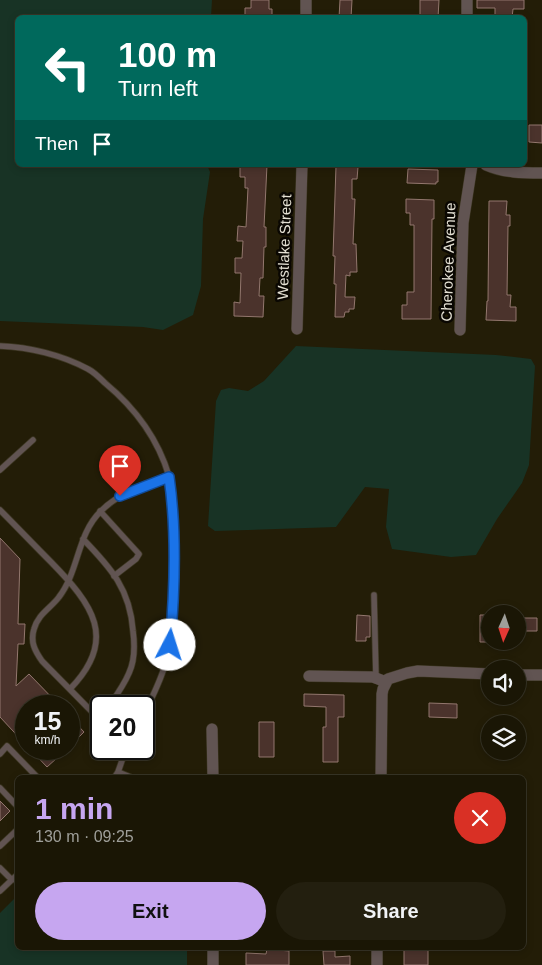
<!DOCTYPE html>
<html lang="en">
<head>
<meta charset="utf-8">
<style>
  body { margin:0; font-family:Arial,sans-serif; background:#231f0f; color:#f1f3f6; height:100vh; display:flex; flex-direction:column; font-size:19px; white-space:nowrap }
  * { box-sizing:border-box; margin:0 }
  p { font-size:16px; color:#9f9f9a }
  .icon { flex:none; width:28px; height:28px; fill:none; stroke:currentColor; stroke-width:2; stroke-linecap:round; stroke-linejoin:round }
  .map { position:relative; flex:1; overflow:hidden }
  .side { position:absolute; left:15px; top:775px; width:511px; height:175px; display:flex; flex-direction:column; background:#1a1605; border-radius:8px; box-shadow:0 2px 8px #0003,0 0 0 1px #383527 }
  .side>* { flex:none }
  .top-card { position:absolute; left:15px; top:15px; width:512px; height:152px; border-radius:8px; box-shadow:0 2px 8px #0003,0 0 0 1px #383527; background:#00695c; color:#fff; overflow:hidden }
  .needle { width:32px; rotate:183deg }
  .controls { position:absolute; left:481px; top:605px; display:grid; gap:10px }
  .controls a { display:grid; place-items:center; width:45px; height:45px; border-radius:50%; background:#1a1605; box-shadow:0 2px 8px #0003,0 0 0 1px #383527; font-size:25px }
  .speed { position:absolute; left:15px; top:695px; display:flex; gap:10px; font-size:25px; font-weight:700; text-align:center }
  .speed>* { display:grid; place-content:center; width:65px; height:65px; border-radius:50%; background:#1a1605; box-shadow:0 2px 8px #0003,0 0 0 1px #383527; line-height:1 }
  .speed small { font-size:12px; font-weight:400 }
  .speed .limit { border:2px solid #111; border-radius:8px; background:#fff; color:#111 }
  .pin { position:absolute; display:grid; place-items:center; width:42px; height:42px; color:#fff; margin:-51px -21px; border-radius:50% 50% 50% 0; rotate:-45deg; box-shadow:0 0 5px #0007 }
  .pin .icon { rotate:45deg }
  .me { position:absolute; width:55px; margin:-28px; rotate:5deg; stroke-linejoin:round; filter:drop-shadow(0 0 4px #0008) }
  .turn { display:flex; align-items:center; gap:18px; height:105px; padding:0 20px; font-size:22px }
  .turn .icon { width:65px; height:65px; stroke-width:2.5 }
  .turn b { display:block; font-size:35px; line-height:42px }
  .then { display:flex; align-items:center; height:48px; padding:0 20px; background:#0003; gap:10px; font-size:19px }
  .round { display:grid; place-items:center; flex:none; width:52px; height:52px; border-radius:26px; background:#231f0f }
  .head { display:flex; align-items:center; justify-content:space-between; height:85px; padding:0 20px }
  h1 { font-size:30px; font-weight:700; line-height:38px; color:#c6a6f0 }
  .primary-button { display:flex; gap:10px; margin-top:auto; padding:10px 20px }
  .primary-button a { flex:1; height:58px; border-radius:30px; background:#c6a6f0; color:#111; font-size:20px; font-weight:700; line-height:58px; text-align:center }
  .primary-button a+a { background:#231f0f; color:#f1f3f6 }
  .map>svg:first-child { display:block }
  .green { fill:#183325 }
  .building { fill:#4b332c; stroke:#93776e }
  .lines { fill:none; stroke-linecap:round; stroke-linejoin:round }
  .service-casing { stroke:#3e3824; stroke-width:7 }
  .minor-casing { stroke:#3e3824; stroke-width:12 }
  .service { stroke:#615452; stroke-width:5.5 }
  .minor { stroke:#615452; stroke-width:11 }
  .route-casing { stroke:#114b97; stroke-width:12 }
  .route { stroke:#1a73e8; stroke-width:9 }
  .labels { text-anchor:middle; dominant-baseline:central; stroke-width:5; stroke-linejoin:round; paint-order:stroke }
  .street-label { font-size:15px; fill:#e5e1d4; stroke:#0a0702 }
</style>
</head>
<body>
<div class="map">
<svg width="542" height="965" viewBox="0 0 542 965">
  <rect width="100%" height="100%" fill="#231d07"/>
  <path class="green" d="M0,0H212L211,17L18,18V165H207L210,172L203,219L201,286L193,315L163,330L143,327L0,321Z
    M296,346L496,355L531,359L535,366L529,465L522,483L497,519L476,555L451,557L392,549L386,527L389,489L365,487L336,527L215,531L208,526L216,401L221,390L229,388L248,391L264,381Z
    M17,896L18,948H187V965H0V913Z"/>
  <path class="building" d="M251,0H269V9H272V18H245V8H251Z
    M340,0H352L351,18H339Z
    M420,0H439L438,18H420Z
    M477,0H524V9H513L512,18H495V8H477Z
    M529,125H542V143L529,142Z
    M267,165L264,227H266V247H264L263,278H260L259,296H264L263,317L234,316V302L240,303L241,273H235V258H242L243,241H237L238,226L246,227L248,188H245V177H240V166Z
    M336,166L358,167L357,179H352V199H355L353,244H356L357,272H350V276L346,275L345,297H355L354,309H349V312H345L344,317H335L336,284H334L335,256H333Z
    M408,169L438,170V182H436V184L407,183Z
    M406,199L434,200V219H432L431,319H402V305H407V292H414V225H410V213H406Z
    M489,201H507L506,215H510V226H508L507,295H511L510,307H516V321L486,320L487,301H488Z
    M0,538L20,559L18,624H25L24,644H18L16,686L29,674L60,706H26V745L0,717Z
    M357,615L370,616V637H366V641H356Z
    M480,615H490V642H480Z
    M518,618H537V631H518Z
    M304,694L344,695V717H338V762H323V727H326V707L304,706Z
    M429,703L457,704V718L429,717Z
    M69,716L84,732L69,747Z
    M259,722H274V757H259Z
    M30,749H67L47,767Z
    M0,801L10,811L0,821Z
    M404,948H428V965H404Z
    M267,949L289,951V965H246V953L266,954Z
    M323,951H335V957L350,956V965H324Z"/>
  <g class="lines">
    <g class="service-casing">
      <path id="service" d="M0,346C29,347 62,355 88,369C94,372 100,378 105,383C134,407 158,439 169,476C177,505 174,537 173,567C173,599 175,634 165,665C160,682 152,698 144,714
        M0,470L33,440
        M0,510C17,527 34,545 51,562C92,604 119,639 70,689
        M100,511L139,554L136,559L114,576
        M83,539C111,568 130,589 133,631C135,646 135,660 129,673C124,685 116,696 109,706
        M374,595L376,678
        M101,721L42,661C35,651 30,642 34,629C38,614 51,608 59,597C79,571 77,534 101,511C120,492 144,485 169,477
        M0,754L7,746L38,778
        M118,772L133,778
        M114,778L118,772L126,749
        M0,788L18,807
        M0,846L18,829
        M0,868L12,880
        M0,891L18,874"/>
    </g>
    <g class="minor-casing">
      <path id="minor" d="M306,18V0
        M467,18V0
        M486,165C504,173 523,173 542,173
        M297,329L302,165
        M460,330L463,223L472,165
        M518,675H542
        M309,676L373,677L386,682
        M212,729L213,778
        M381,778L382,694L383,689L388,679L407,673L418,671L490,674
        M213,965V948
        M377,965V948"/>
    </g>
    <use href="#service" class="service"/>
    <use href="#minor" class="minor"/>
  </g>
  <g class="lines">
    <g class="route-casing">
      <path id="route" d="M120,496L169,477C177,532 175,589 170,645"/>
    </g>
    <use href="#route" class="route"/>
  </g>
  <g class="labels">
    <g class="street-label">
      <text transform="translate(284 247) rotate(-88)">Westlake Street</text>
      <text transform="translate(448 262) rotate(-88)">Cherokee Avenue</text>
    </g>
  </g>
</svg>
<div class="controls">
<a><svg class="needle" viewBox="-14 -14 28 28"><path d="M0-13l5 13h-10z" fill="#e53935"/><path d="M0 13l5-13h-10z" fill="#9f9f9a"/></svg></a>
<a><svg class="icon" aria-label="sound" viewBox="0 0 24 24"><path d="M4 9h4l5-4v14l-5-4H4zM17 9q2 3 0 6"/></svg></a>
<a><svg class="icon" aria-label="layers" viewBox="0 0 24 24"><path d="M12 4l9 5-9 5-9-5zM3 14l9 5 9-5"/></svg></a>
</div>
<div class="speed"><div>15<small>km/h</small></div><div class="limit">20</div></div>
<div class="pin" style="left:120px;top:496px;background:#d93025"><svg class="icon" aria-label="arrive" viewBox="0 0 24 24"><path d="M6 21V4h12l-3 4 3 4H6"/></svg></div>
<svg class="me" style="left:170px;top:645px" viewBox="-20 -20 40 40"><circle r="19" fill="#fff"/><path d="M0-13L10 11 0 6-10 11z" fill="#1a73e8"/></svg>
<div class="top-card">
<div class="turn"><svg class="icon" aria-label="left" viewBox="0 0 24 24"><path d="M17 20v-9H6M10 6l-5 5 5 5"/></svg><div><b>100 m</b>Turn left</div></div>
<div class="then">Then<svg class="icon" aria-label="arrive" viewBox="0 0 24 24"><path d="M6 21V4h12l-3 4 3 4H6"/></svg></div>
</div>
<section class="side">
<div class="head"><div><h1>1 min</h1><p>130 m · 09:25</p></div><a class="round" style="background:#d93025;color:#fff"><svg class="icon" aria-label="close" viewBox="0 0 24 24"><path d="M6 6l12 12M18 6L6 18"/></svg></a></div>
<div class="primary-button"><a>Exit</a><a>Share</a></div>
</section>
</div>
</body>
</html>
